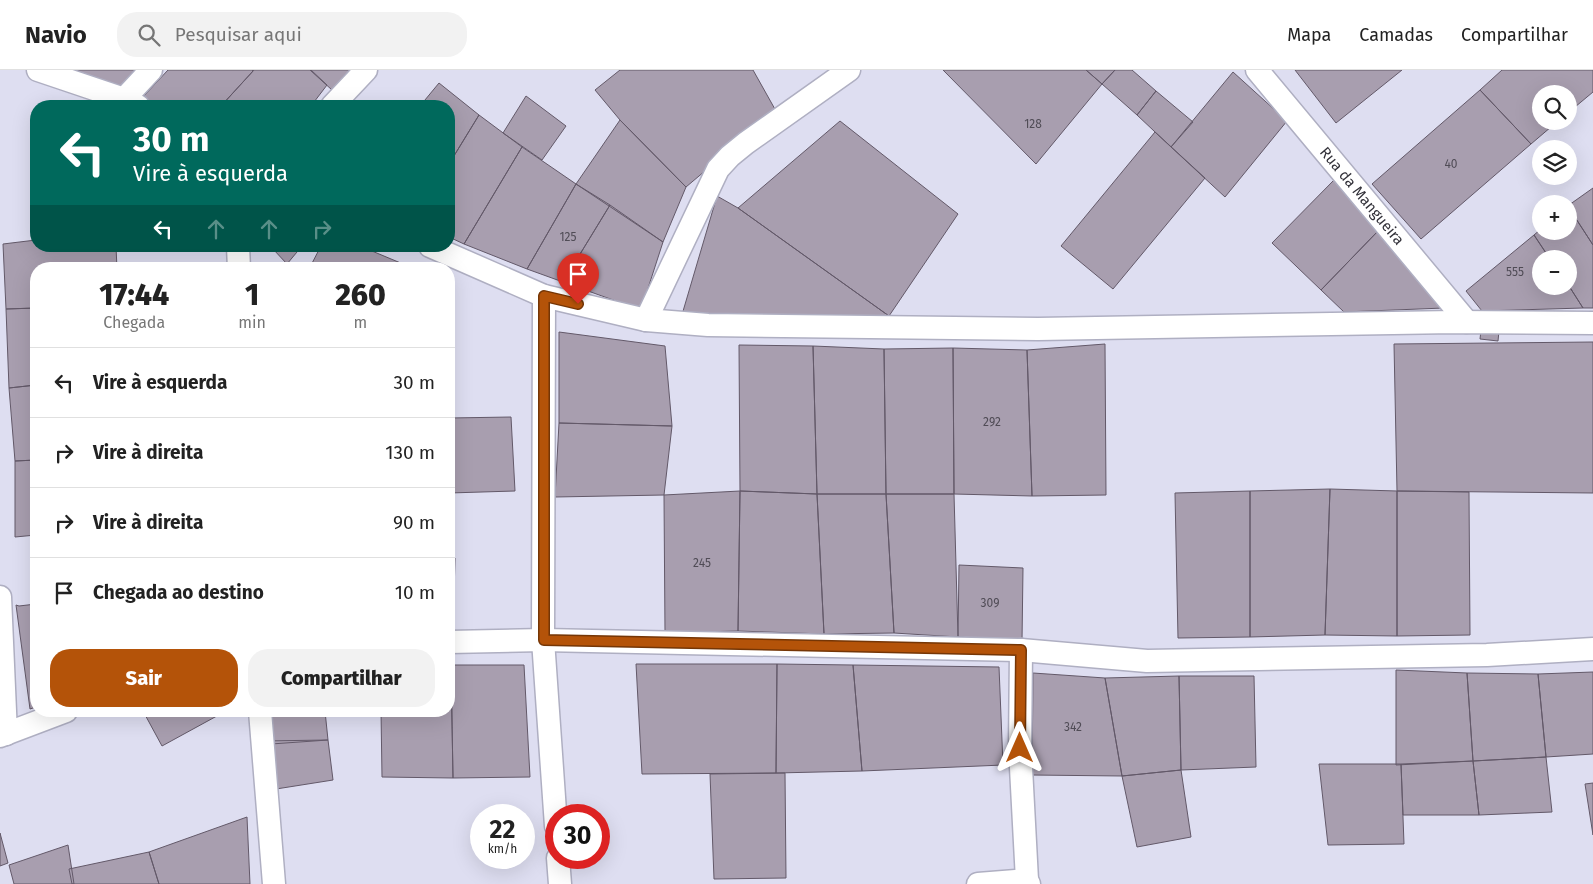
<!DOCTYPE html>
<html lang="pt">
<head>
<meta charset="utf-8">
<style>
  body { margin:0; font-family:"Fira Sans",sans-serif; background:#f2f2f2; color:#222; height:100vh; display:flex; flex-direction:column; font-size:19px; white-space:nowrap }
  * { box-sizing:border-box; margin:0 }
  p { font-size:16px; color:#767676 }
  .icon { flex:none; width:28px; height:28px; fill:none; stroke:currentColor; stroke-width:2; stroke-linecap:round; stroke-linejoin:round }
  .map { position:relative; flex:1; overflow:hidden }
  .drawer { position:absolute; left:30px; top:192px; width:425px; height:455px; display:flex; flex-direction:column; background:#fff; border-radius:20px; box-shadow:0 5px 20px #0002 }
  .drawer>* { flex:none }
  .banner { position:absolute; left:30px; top:30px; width:425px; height:152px; border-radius:20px; box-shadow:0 5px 20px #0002; background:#00695c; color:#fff; overflow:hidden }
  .tools { position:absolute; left:1532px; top:15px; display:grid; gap:10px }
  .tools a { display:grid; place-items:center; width:45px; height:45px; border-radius:50%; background:#fff; box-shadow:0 5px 20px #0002; font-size:25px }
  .speed { position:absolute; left:470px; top:734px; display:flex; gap:10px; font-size:25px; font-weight:700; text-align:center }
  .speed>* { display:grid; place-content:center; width:65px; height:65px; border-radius:50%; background:#fff; box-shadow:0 5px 20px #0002; line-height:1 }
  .speed small { font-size:12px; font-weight:400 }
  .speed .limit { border:8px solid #d22; background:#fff; color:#111 }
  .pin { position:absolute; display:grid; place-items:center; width:42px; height:42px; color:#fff; margin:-51px -21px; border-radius:50% 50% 50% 0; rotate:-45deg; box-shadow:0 0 5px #0007 }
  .pin .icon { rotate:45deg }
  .me { position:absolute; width:55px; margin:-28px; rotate:0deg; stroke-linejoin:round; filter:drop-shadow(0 0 4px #0008) }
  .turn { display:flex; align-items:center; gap:18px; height:105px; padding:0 20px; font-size:22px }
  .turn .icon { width:65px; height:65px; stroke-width:2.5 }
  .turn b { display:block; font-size:35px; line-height:42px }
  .lanes { display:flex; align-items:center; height:48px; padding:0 20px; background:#0003; justify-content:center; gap:25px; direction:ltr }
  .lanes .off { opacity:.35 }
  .eta { display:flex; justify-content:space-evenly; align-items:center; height:85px; text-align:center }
  .eta b { font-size:30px; font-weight:800; line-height:35px }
  .cta { display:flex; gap:10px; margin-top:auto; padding:10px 20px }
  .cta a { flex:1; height:58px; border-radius:20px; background:#b45309; color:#fff; font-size:20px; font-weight:800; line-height:58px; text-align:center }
  .cta a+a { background:#f2f2f2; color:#222 }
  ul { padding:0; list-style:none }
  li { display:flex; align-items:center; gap:15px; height:70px; padding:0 20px; border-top:1px solid #e0e0e0 }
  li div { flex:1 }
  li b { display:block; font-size:19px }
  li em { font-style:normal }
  header { display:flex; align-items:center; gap:30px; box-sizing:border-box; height:70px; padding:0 25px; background:#fff; border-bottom:1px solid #e0e0e0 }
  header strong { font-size:24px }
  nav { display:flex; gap:28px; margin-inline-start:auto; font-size:18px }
  .search { width:350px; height:45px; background:#f2f2f2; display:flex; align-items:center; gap:12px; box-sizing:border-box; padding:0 18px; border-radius:20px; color:#767676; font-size:19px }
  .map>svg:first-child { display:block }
  .building { fill:#a89eaf; stroke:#635969 }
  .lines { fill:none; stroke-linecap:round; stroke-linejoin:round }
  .minor-casing { stroke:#afafc2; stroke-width:25 }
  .minor { stroke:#fff; stroke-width:22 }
  .route-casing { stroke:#753606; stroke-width:12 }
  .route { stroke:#b45309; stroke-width:9 }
  .labels { text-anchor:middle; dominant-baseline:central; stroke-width:4.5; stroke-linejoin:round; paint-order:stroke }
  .number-label { font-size:12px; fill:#504c56 }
  .street-label { font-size:15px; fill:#323139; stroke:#ebebff }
</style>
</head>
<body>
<header>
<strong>Navio</strong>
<div class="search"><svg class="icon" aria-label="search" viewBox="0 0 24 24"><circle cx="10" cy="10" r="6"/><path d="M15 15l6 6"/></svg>Pesquisar aqui</div>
<nav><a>Mapa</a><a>Camadas</a><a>Compartilhar</a></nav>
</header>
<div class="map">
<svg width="1593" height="814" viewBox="0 0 1593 814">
  <rect width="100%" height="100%" fill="#dedef1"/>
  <path class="building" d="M62,0H136L116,21Z
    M168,0H252L253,1L221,36H158L141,29Z
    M254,0H311L327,15L311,36H221Z
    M310,0H352L332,20Z
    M620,0H753L776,41L686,117L620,50L595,20Z
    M943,0H1086L1102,14L1036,94Z
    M1086,0H1115L1102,14Z
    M1115,0H1132L1156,21L1137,45L1102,14Z
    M1295,0H1402L1336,53Z
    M1502,0H1593V22L1569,42V24H1541V51H1558L1531,74L1480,20Z
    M1233,2L1287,51L1225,127L1171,77Z
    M439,13L479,45L449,94V36H420Z
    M1480,20L1531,74L1421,169L1372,114Z
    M1156,21L1193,52L1171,77L1137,45Z
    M526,26L566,56L542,90L503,63Z
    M479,45L522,77L464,174L449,167V94Z
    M620,50L686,117L663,172L576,114Z
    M840,51L958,144L889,246L738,138Z
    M1155,62L1205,108L1113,219L1061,176Z
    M522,77L576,114L527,199L464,174Z
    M1334,110L1378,161L1321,220L1272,173Z
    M576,114L610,135L563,212L527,199Z
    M1593,118V175L1569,138V135Z
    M717,126L738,138L889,246L681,248Z
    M610,135L663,172L641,240L563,212Z
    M1569,138L1593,175V238H1583L1569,216V189H1550L1534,165L1541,159V161H1569Z
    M1378,161L1444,238L1344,242L1321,220Z
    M1534,165L1550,189H1541V216H1569L1583,238L1482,241L1466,221Z
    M36,170V176H116L117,199H36V238L6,239L3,174Z
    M275,176H302L287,194L273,179Z
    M321,176H360L415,199H309Z
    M36,238V315L9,318L6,239Z
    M1481,260L1499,261L1498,271L1480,269Z
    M559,262L665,276L672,356L559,353Z
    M1593,272V423L1397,421L1394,274Z
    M1105,274L1106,425L1032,426L1027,280Z
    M739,275L813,276L817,424L740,421Z
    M813,276L884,279L886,424H817Z
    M953,278L1027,280L1032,426L954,424Z
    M953,278L954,424H886L884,279Z
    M36,315V390L15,391L9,318Z
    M511,347L515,421L449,423V348Z
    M559,353L672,356L664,425L555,427Z
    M36,390V465L15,467V391Z
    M1330,419L1397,421V566L1325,565Z
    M1330,419L1325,565L1250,567V421Z
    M740,421L738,561L665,563L664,425Z
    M740,421L817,424L824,564L738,561Z
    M1250,421V567L1178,568L1175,423Z
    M1397,421L1469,422L1470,565L1397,566Z
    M817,424H886L894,563L824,564Z
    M886,424H954L958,567L894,563Z
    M455,488L453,562L449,563V489Z
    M959,495L1023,498L1022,571L958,567Z
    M36,534V637L30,639L16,535L19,536Z
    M636,594H777L776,703L642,704Z
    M777,594L853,595L862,701L776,703Z
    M449,595H451L453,708L382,707L381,641H449Z
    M451,595H524L530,707L453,708Z
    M853,595L999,597L1003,695L862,701Z
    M1396,600L1467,603L1473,691L1396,695Z
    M1593,602V684L1546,687L1538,604Z
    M1033,603L1105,608L1122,706L1032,705Z
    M1467,603L1538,604L1546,687L1473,691Z
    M1179,606L1181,700L1122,706L1105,608Z
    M1179,606H1254L1256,697L1181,700Z
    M143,641H226L162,676Z
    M269,641H325L328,670L271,674Z
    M328,670L333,710L276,719L262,671Z
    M1546,687L1552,742L1479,745L1473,691Z
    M1473,691L1479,745H1403L1401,694Z
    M1319,694H1401L1404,774L1328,775Z
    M1181,700L1191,767L1137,777L1122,706Z
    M785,703L786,808L714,809L710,704Z
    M1593,713V765L1585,714Z
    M247,747L250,814H159L149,782Z
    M0,763L8,793L0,796Z
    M68,775L74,814H14L9,795Z
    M149,782L159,814H72L69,799Z"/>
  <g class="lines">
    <g class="minor-casing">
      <g id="minor">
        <path d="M38,0L124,29L138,36"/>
        <path id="s1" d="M1257,0L1467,252"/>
        <path d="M124,29L151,0"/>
        <path d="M332,36L366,0"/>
        <path d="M238,176L239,199"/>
        <path d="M430,176L544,226L646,250L708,255L1038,259L1454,252L1593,253"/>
        <path d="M544,226L543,570L556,756"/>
        <path d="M646,250L718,99L730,86L746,73L849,0"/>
        <path d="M0,527L6,664"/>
        <path d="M449,572L543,570L1021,580L1147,591L1487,585L1593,579"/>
        <path d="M1021,580L1020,679L1027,810L1029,814"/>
        <path d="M260,641L274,814"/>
        <path d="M0,666L66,641"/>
        <path d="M558,788L560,814"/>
        <path d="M978,814L1027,810"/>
      </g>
    </g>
    <use href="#minor" class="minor"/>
  </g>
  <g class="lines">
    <g class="route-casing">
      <path id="route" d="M578,234L544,226V570L1021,580L1020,678"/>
    </g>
    <use href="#route" class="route"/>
  </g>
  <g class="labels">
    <g class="number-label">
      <text x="1033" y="54">128</text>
      <text x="1451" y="94">40</text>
      <text x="568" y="167">125</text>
      <text x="1515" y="202">555</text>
      <text x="992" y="352">292</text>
      <text x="702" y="493">245</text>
      <text x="990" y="533">309</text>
      <text x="1073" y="657">342</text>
    </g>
    <g class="street-label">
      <text stroke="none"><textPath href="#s1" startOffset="164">Rua da Mangueira</textPath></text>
    </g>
  </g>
</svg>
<div class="tools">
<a><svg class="icon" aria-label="search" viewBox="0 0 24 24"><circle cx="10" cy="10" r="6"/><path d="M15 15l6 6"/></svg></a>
<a><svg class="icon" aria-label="layers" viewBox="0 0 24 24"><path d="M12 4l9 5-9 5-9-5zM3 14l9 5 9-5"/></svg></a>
<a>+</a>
<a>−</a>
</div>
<div class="speed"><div>22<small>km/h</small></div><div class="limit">30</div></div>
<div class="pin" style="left:578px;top:234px;background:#d93025"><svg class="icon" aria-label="arrive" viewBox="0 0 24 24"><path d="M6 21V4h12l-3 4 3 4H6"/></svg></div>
<svg class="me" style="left:1020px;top:678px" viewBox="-20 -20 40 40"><path d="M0-17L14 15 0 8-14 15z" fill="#b45309" stroke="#fff" stroke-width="4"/></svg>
<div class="banner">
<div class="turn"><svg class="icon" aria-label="left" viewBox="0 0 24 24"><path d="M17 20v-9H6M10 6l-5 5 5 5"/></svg><div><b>30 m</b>Vire à esquerda</div></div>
<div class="lanes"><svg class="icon" aria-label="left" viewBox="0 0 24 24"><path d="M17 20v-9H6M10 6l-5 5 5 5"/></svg><svg class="icon off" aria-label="ahead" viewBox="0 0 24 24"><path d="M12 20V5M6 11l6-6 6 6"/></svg><svg class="icon off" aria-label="ahead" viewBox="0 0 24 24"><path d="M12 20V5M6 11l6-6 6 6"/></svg><svg class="icon off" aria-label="right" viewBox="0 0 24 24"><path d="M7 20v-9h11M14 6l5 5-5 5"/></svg></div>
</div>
<section class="drawer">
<div class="eta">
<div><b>17:44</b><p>Chegada</p></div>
<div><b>1</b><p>min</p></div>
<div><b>260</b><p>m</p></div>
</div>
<ul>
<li><svg class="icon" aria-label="left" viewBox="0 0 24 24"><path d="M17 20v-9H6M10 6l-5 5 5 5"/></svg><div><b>Vire à esquerda</b></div><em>30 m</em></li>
<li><svg class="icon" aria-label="right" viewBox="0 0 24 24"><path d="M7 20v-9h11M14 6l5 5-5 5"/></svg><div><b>Vire à direita</b></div><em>130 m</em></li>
<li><svg class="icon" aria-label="right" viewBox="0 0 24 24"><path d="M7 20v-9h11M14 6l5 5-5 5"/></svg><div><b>Vire à direita</b></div><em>90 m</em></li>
<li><svg class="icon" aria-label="arrive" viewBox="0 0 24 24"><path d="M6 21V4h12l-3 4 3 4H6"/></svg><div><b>Chegada ao destino</b></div><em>10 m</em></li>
</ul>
<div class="cta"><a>Sair</a><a>Compartilhar</a></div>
</section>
</div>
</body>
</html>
